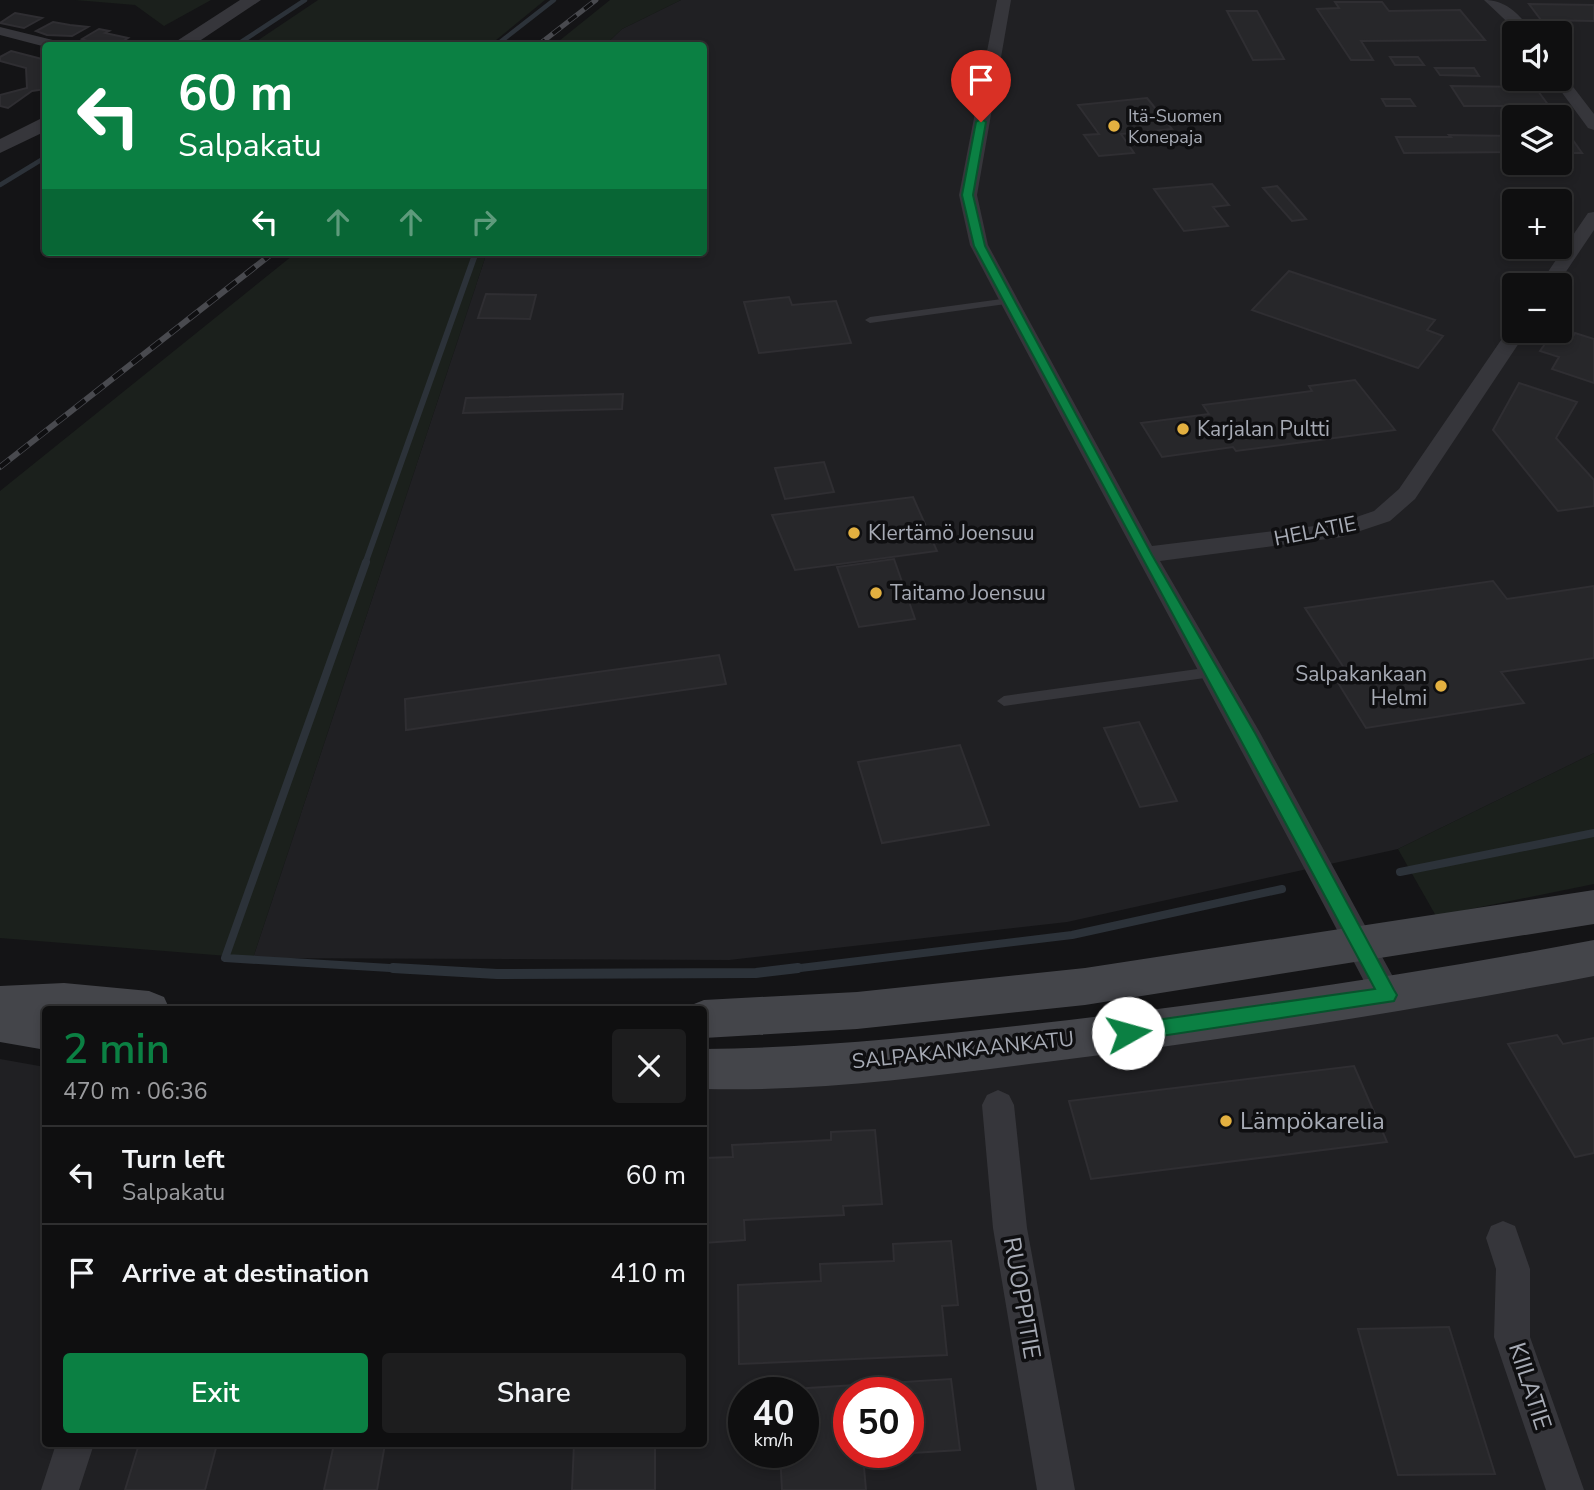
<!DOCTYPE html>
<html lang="en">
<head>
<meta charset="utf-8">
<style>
  body { margin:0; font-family:"Nunito Sans",sans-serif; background:#1d1d1e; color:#f1f3f6; height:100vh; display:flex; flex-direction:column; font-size:26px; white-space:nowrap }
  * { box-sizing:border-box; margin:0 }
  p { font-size:23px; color:#9b9c9f }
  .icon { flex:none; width:38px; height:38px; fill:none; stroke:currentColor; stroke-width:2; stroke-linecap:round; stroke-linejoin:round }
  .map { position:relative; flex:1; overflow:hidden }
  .panel { position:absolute; left:42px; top:1006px; width:665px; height:441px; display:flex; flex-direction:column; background:#0f0f10; border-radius:7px; box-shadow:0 4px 10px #0003,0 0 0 2px #2f2f30 }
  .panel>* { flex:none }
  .top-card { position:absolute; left:42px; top:42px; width:665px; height:214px; border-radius:7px; box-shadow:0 4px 10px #0003,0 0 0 2px #2f2f30; background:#0b8043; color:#fff; overflow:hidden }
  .tools { position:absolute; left:1502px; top:21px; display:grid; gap:14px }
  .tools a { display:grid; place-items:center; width:70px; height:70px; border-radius:7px; background:#0f0f10; box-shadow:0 4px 10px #0003,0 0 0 2px #2f2f30; font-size:35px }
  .speed { position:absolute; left:728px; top:1377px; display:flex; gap:14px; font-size:35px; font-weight:700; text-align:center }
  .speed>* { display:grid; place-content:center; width:91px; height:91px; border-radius:50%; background:#0f0f10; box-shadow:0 4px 10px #0003,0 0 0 2px #2f2f30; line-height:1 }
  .speed small { font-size:18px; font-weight:400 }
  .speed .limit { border:10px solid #d22; background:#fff; color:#111 }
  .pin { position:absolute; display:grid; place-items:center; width:60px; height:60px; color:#fff; margin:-72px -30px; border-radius:50% 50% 50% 0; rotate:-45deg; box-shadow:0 0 7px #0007 }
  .pin .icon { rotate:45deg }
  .me { position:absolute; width:77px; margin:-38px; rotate:83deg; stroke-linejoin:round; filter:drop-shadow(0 0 5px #0008) }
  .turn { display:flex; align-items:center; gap:24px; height:147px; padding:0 21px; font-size:32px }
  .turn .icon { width:91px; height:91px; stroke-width:2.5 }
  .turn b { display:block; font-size:49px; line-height:60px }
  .lanes { display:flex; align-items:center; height:66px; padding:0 21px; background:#0003; justify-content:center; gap:35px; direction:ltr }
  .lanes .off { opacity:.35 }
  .round { display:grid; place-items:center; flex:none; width:74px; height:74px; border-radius:7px; background:#1d1d1e }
  .summary { display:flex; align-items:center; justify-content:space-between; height:119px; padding:0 21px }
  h1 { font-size:42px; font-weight:600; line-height:52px; color:#0b8043 }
  .cta { display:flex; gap:14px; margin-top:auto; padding:14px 21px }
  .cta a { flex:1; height:80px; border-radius:7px; background:#0b8043; color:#fff; font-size:28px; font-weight:600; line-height:80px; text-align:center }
  .cta a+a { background:#1d1d1e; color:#f1f3f6 }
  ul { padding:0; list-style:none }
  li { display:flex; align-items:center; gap:21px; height:98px; padding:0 21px; border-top:2px solid #2f2f30 }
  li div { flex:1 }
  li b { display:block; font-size:26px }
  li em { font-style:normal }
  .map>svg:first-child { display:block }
  .built { fill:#202023; fill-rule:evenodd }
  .green { fill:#1b201c }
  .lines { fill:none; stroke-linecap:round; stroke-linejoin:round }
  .stream-far3 { stroke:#2c3239; stroke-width:4.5 }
  .stream-far2 { stroke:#2c3239; stroke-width:6 }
  .stream-far1 { stroke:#2c3239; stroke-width:8 }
  .stream { stroke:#2c3239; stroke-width:10 }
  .building { fill:#27272a; stroke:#2f2e32; stroke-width:2; fill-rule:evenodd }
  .service { fill:#36363b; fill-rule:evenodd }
  .minor { fill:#36363b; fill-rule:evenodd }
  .tertiary { fill:#36363b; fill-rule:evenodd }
  .secondary { fill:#44454a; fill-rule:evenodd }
  .rail-far1-casing { stroke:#494a4f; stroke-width:5 }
  .rail-casing { stroke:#494a4f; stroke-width:6 }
  .rail-far1 { stroke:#0f0f11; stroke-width:3.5; stroke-dasharray:10; stroke-linecap:butt }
  .rail { stroke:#0f0f11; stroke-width:4.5; stroke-dasharray:12; stroke-linecap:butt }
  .route { fill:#0b8043; stroke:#07532c; stroke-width:2 }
  .poi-dot { fill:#e3b040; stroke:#0f0f11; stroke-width:2.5 }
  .labels { text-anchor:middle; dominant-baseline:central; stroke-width:7; stroke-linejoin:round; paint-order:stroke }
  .far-poi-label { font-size:18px; fill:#a7abb5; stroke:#0f0f11; text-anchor:start }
  .poi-label { font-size:21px; fill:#a7abb5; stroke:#0f0f11; text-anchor:start }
  .street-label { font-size:21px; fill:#a7abb5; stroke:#0f0f11 }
  .near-poi-label { font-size:24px; fill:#a7abb5; stroke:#0f0f11; text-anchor:start }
  .near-street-label { font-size:24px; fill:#a7abb5; stroke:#0f0f11 }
</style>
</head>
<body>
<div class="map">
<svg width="1594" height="1490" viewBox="0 0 1594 1490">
  <rect width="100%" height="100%" fill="#141416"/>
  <path class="built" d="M681,0H1594V753L1398,849L1067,922L729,960L253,958L487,252H704V46L605,45L622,29ZM1514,33H1559V79H1514ZM1514,117H1559V163H1514ZM1514,201H1559V247H1514ZM1514,285H1559V331H1514Z
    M1594,972V1490H0V1059L45,1067L46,1444H704V1086L777,1084ZM744,1393H803V1452H744ZM849,1393H908V1452H849Z"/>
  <path class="green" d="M75,0H211L164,26L135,5Z
    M318,0H545L490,45H251Z
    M610,0H681L622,29L605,45H554Z
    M297,252H487L253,958L0,938V491Z
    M1594,753V884L1436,916L1398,849Z"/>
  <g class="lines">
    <path class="stream-far3" d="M235,46L305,0
      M495,46L554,0
      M0,185L46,157"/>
    <path class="stream-far2" d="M365,564L476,252"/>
    <path class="stream-far1" d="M366,562L225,958L423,970
      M1400,872L1594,833
      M784,970L1072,935L1282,889"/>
    <path class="stream" d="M393,968L497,974L756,973L798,968"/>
  </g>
  <path class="building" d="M1335,2H1382L1389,11L1460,10L1485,40L1361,41L1373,60H1351L1317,9L1339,8Z
    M1529,4L1594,5V21L1541,20Z
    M1227,11H1257L1284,59L1253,60Z
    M15,13L42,18L24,28L0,23Z
    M53,22L70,25L88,27L72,36L47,35L36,31Z
    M99,29L109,31L105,33L128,38L115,46L88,45L92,43L82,39Z
    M11,51L46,60V89L32,91L8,108L0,106V95L27,88L26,68L0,61V57Z
    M1390,57H1418L1424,65H1395Z
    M1435,68H1474L1479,76L1440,75Z
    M1451,86L1535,87L1549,106H1464Z
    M1147,98L1172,129L1121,134L1134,153L1099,156L1084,135L1099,134L1078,105Z
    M1382,99H1410L1415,106H1386Z
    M1449,135L1514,136V152L1404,153L1396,137H1451Z
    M1559,136H1570L1582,153H1559Z
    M1212,184L1229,205L1213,207L1228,226L1184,231L1154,189Z
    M1277,186L1306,219L1292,221L1263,188Z
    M1289,271L1435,320L1427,330L1443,336L1418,368L1252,310Z
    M486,294L536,295L530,319L478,318Z
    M789,297L792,305L836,301L851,343L759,353L744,302Z
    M1575,333L1594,339V383L1552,369L1559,357L1540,351L1550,337L1569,343Z
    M1355,380L1395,430L1236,451L1233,447L1162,457L1141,423L1209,414L1203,405L1312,391L1309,386Z
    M1519,383L1577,402L1556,438L1594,480V506L1558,511L1493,430Z
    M623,394L622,409L463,413L466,398Z
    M824,462L834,492L785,499L775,468Z
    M913,497L937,551L795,570L772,515Z
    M894,559L915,619L859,627L837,567Z
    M1493,581L1507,599L1594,586V658L1501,672L1524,703L1366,728L1332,673L1346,671L1305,608Z
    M719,655L726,684L406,730L405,699Z
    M1139,722L1177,801L1140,807L1104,728Z
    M960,745L989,825L882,843L858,762Z
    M1557,1035L1563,1044L1594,1038V1153L1575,1157L1508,1044Z
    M1354,1066L1387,1142L1091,1179L1069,1101Z
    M875,1130L882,1204L843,1206L844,1215L744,1220L745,1240L704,1243V1158L733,1157L732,1145L831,1140V1132Z
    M951,1241L958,1305L942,1306L947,1355L739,1364L738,1285L821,1281L820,1264L894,1261L893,1244Z
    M1449,1327L1495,1474L1398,1475L1358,1329Z
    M951,1379L960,1450L863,1456L866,1490H782L780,1452H803V1393H777V1390ZM849,1393H908V1452H849Z
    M139,1444H217L205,1490H125Z
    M334,1444H385L377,1490H324Z
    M574,1444H655V1490H572Z"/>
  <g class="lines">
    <path class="service" d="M1009,298L1013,299V303L870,323L865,320L870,317Z
      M1212,667L1219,672L1212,677L1004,706L997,701L1004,696Z"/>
    <path class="minor" d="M997,0H1011L977,195L988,245L1152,546L1339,523L1374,511L1399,489L1510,327L1514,326V331H1527L1415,499L1390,521L1342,537L1160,561L1259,731L1398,986L1402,995L1398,1004L1387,1008L1376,1004C1243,750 1104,499 970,245L959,195Z
      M1484,0C1507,0 1520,15 1533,33H1519Z
      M0,27L65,43L67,46L46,47L0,35Z
      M1559,73L1564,75L1594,114V130L1588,128L1552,79H1559Z
      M1594,212V230L1557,285H1539L1588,213Z
      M998,1090L1009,1095L1014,1105L1027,1228L1075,1490H1037L993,1228L982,1105L987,1095Z
      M1503,1221L1515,1226L1530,1269V1337L1584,1490H1546L1494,1337L1496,1269L1486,1238L1491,1226Z
      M56,1444H94L79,1490H41Z"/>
    <path class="tertiary" d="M240,0H261L192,46H169Z
      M46,116V131L0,153V139Z"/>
    <path class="secondary" d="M1594,890V924L1085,1005L857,1029L704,1038V1010H687L689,1006L704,1000L857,992L1085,968Z
      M1594,940V976C1412,1011 1230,1039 1046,1062C933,1076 818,1092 704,1089V1049C826,1048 948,1034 1069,1020C1245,999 1420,973 1594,940Z
      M64,983L149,991L164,997L170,1010H46V1050L0,1042V986Z"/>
    <g class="rail-far1-casing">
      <path id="rail-far1" d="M537,46L596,0"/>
    </g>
    <g class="rail-casing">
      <path id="rail" d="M0,467L274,252"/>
    </g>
    <use href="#rail-far1" class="rail-far1"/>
    <use href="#rail" class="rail"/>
  </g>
  <path class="route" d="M981,119L986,122L973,195L985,246L1152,555L1255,733L1394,990L1397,995L1394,1001L1128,1041L1121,1039L1118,1033L1121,1027L1128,1024L1375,989C1243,740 1106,494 974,246L962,195L976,122Z"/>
  <g class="poi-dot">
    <circle cx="1114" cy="126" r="7"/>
    <circle cx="1183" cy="429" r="7"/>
    <circle cx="854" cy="533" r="7"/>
    <circle cx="876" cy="593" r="7"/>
    <circle cx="1441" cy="686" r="7"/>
    <circle cx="1226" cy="1121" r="7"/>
  </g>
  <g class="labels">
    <g class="far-poi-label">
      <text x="1128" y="116">Itä-Suomen<tspan x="1128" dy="21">Konepaja</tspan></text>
    </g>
    <g class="poi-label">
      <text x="1197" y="429">Karjalan Pultti</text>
      <text x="868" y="533">KIertämö Joensuu</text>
      <text x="890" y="593">Taitamo Joensuu</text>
      <text x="1427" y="674" text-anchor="end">Salpakankaan<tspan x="1427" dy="24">Helmi</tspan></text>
    </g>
    <g class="street-label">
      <text transform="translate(1315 531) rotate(-11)">HELATIE</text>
      <text transform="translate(963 1050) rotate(-6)">SALPAKANKAANKATU</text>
    </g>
    <g class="near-poi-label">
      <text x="1240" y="1121">Lämpökarelia</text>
    </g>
    <g class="near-street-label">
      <text transform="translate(1022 1298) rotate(80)">RUOPPITIE</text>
      <text transform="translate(1530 1386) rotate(72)">KIILATIE</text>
    </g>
  </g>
</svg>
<div class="tools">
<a><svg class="icon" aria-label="sound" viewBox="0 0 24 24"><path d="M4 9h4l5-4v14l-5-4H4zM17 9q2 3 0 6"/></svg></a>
<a><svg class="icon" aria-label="layers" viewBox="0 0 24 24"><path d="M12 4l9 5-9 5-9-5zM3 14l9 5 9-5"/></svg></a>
<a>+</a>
<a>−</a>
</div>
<div class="speed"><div>40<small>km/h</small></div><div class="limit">50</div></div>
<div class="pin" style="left:981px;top:122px;background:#d93025"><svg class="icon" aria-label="arrive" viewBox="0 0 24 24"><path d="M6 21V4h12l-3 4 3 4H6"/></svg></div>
<svg class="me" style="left:1128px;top:1033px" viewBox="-20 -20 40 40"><circle r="19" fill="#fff"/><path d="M0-13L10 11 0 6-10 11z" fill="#0b8043"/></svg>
<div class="top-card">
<div class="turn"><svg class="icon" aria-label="left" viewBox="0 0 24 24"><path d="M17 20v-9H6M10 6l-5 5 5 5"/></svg><div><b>60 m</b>Salpakatu</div></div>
<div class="lanes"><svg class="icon" aria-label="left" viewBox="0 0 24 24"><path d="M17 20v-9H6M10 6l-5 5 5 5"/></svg><svg class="icon off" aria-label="ahead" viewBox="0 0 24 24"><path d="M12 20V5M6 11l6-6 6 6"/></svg><svg class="icon off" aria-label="ahead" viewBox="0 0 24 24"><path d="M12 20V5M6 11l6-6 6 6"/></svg><svg class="icon off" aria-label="right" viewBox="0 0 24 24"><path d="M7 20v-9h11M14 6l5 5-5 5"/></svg></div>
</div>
<section class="panel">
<div class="summary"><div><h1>2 min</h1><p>470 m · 06:36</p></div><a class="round"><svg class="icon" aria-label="close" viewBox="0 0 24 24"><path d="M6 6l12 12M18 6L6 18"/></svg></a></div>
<ul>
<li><svg class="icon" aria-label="left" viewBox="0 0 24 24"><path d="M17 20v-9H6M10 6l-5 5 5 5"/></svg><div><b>Turn left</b><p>Salpakatu</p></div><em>60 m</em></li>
<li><svg class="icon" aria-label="arrive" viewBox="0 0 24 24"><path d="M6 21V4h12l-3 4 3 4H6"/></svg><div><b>Arrive at destination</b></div><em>410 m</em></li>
</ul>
<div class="cta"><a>Exit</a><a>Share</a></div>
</section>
</div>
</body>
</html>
